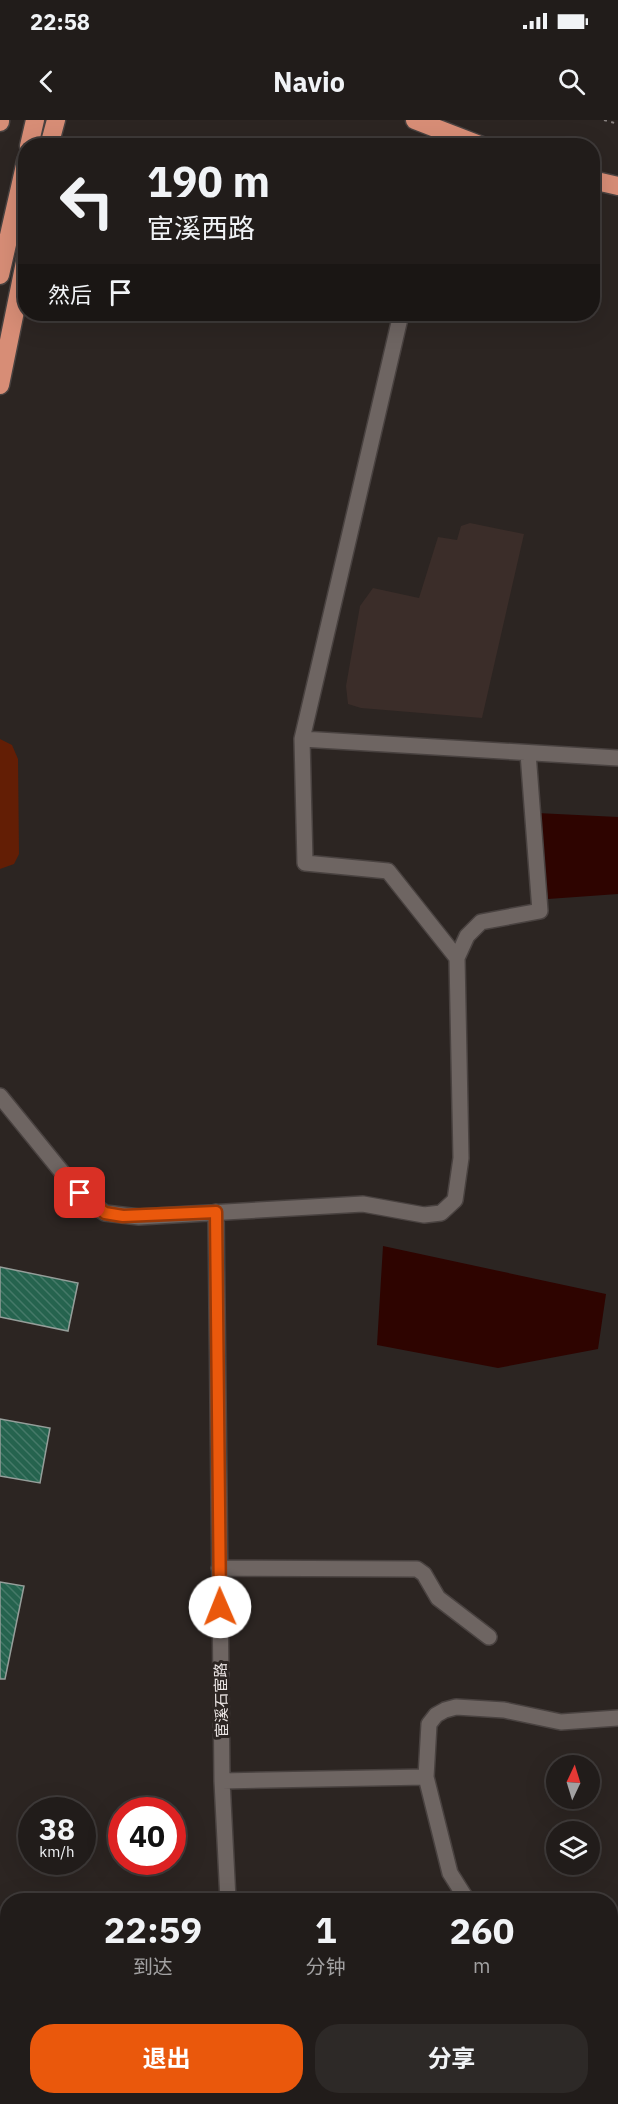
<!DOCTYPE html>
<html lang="zh">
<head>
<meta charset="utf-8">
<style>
  body { margin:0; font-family:"IBM Plex Sans","Noto Sans SC",sans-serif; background:#2d2927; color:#f1f3f6; height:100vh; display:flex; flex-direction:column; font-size:22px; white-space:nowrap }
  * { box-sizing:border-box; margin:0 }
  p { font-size:20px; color:#a2a1a2 }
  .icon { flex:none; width:33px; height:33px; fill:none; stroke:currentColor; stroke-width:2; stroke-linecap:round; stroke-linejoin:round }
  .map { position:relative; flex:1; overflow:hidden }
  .drawer { position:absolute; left:0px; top:1773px; width:618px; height:212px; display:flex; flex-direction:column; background:#211c1a; border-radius:24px 24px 0 0; box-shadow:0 6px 24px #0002,0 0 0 2px #3e3a39 }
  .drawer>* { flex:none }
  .top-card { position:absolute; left:18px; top:18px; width:582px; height:183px; border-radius:24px; box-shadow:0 6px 24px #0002,0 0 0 2px #3e3a39; background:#211c1a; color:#f1f3f6; overflow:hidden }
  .needle { width:39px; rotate:4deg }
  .controls { position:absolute; left:546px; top:1635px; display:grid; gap:12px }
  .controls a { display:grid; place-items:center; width:54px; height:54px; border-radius:50%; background:#211c1a; box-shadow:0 6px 24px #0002,0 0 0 2px #3e3a39; font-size:30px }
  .speed { position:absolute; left:18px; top:1677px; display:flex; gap:12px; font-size:30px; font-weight:700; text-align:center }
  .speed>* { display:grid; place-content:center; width:78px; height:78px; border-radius:50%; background:#211c1a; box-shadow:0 6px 24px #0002,0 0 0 2px #3e3a39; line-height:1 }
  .speed small { font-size:15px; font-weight:400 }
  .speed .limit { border:9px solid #d22; background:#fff; color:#111 }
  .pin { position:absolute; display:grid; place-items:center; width:51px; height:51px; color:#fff; margin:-26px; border-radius:12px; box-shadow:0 3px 9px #0006 }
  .me { position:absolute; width:66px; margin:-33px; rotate:359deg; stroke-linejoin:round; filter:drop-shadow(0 0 4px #0008) }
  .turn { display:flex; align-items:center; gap:21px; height:126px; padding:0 30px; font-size:27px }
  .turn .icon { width:78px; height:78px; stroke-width:2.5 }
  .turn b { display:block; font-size:42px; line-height:51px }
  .then { display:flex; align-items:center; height:57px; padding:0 30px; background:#0003; gap:12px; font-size:22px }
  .eta { display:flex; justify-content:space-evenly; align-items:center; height:102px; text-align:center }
  .eta b { font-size:36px; font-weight:700; line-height:42px }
  .primary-button { display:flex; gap:12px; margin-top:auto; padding:12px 30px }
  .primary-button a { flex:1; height:69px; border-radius:24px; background:#ea580c; color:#fff; font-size:24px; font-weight:700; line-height:69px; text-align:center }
  .primary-button a+a { background:#2d2927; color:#f1f3f6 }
  .status { display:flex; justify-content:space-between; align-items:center; height:42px; padding:0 30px; background:#211c1a; direction:ltr }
  .status svg { height:16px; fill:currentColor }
  header { display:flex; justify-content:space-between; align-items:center; height:78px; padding:0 30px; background:#211c1a; font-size:27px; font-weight:700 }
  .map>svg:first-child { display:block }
  .built { fill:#3b2d29 }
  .green { fill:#631e05 }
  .water { fill:#2e0400 }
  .building { fill:url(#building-back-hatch); stroke:#959e9a; stroke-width:1.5 }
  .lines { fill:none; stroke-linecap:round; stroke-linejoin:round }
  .minor-casing { stroke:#494240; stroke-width:18 }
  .highway-casing { stroke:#494240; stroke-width:21 }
  .path { stroke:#88817f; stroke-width:2; stroke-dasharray:3 4.5; stroke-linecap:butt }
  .minor { stroke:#6e6562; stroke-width:15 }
  .highway { stroke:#d78d76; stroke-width:18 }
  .route-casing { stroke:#983908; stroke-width:15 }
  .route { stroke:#ea580c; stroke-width:10 }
  .labels { text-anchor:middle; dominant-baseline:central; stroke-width:6; stroke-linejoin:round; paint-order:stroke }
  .street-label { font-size:15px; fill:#ede7e6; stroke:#2c2522 }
</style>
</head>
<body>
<div class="status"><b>22:58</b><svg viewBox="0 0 49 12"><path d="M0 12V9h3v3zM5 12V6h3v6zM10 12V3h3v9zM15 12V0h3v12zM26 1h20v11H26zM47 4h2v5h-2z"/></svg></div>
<header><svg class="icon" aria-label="back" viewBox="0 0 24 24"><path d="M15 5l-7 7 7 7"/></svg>Navio<svg class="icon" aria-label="search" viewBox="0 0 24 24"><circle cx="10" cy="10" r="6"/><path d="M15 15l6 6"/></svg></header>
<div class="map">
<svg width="618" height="1984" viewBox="0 0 618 1984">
  <defs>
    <pattern id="building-back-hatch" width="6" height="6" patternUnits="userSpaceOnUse" patternTransform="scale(1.5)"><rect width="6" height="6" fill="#25634e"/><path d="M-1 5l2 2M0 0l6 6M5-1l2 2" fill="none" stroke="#457968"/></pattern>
  </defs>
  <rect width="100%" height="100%" fill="#2c2522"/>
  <path class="built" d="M470,403L524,414L482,598L361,588L348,584L346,566L360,486L373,468L419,478L438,417L457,420L461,406Z"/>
  <path class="green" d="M0,619L12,625L18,639L19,734L14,744L0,749Z
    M342,1977H440V1984H343Z"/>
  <path class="water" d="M537,693L618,697V774L548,779Z
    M383,1126L606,1174L598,1229L498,1248L377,1225Z"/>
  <path class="building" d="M0,1147L78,1163L68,1211L0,1197Z
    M0,1299L50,1308L40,1363L0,1356Z
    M0,1462L24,1466L5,1559H0Z"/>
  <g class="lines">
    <g class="minor-casing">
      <path id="minor" d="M302,619L618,638
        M457,838L467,816L481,802L540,791L528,633
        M0,976L79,1073L92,1084L105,1093L139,1097L363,1084L424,1095L441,1093L455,1080L461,1038L457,838L388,751L305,743L302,619L401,194
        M216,1092L222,1661L228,1780
        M219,1448L417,1449L424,1454L438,1478L489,1517
        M222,1661L426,1657
        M467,1780L450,1753L426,1657L429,1604L436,1595L445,1590L456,1587L504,1590L561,1602L618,1598
        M610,1876H618
        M0,1967L8,1972
        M16,1977L27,1984
        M236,1977V1984"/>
    </g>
    <g class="highway-casing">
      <path id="highway" d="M415,0L482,26
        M0,2V0
        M29,26L35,0
        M49,26L56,0
        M592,60L618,66
        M0,155L26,41
        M0,265L26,137"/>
    </g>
    <path class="path" d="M604,0L618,4"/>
    <use href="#minor" class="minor"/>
    <use href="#highway" class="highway"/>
  </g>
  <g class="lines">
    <g class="route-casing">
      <path id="route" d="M80,1073L105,1093L123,1096L216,1092L220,1487"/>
    </g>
    <use href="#route" class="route"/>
  </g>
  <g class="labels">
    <g class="street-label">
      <text transform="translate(221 1580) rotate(-91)">宦溪石宦路</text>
    </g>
  </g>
</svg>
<div class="controls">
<a><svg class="needle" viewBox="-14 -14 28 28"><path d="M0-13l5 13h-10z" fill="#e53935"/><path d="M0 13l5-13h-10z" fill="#a2a1a2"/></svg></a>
<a><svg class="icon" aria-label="layers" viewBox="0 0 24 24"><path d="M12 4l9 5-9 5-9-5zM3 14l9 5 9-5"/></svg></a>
</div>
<div class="speed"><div>38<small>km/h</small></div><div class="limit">40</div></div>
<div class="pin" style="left:80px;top:1073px;background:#d93025"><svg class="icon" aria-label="arrive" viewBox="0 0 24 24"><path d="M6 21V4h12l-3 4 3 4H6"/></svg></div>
<svg class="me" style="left:220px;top:1487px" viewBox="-20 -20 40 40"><circle r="19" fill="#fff"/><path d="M0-13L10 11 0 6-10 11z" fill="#ea580c"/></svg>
<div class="top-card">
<div class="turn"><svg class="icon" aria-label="left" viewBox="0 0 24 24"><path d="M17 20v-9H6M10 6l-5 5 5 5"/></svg><div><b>190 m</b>宦溪西路</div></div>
<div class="then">然后<svg class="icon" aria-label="arrive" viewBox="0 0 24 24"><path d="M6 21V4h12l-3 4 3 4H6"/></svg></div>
</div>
<section class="drawer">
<div class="eta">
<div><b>22:59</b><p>到达</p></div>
<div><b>1</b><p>分钟</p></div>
<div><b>260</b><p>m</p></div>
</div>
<div class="primary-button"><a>退出</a><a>分享</a></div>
</section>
</div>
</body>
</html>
